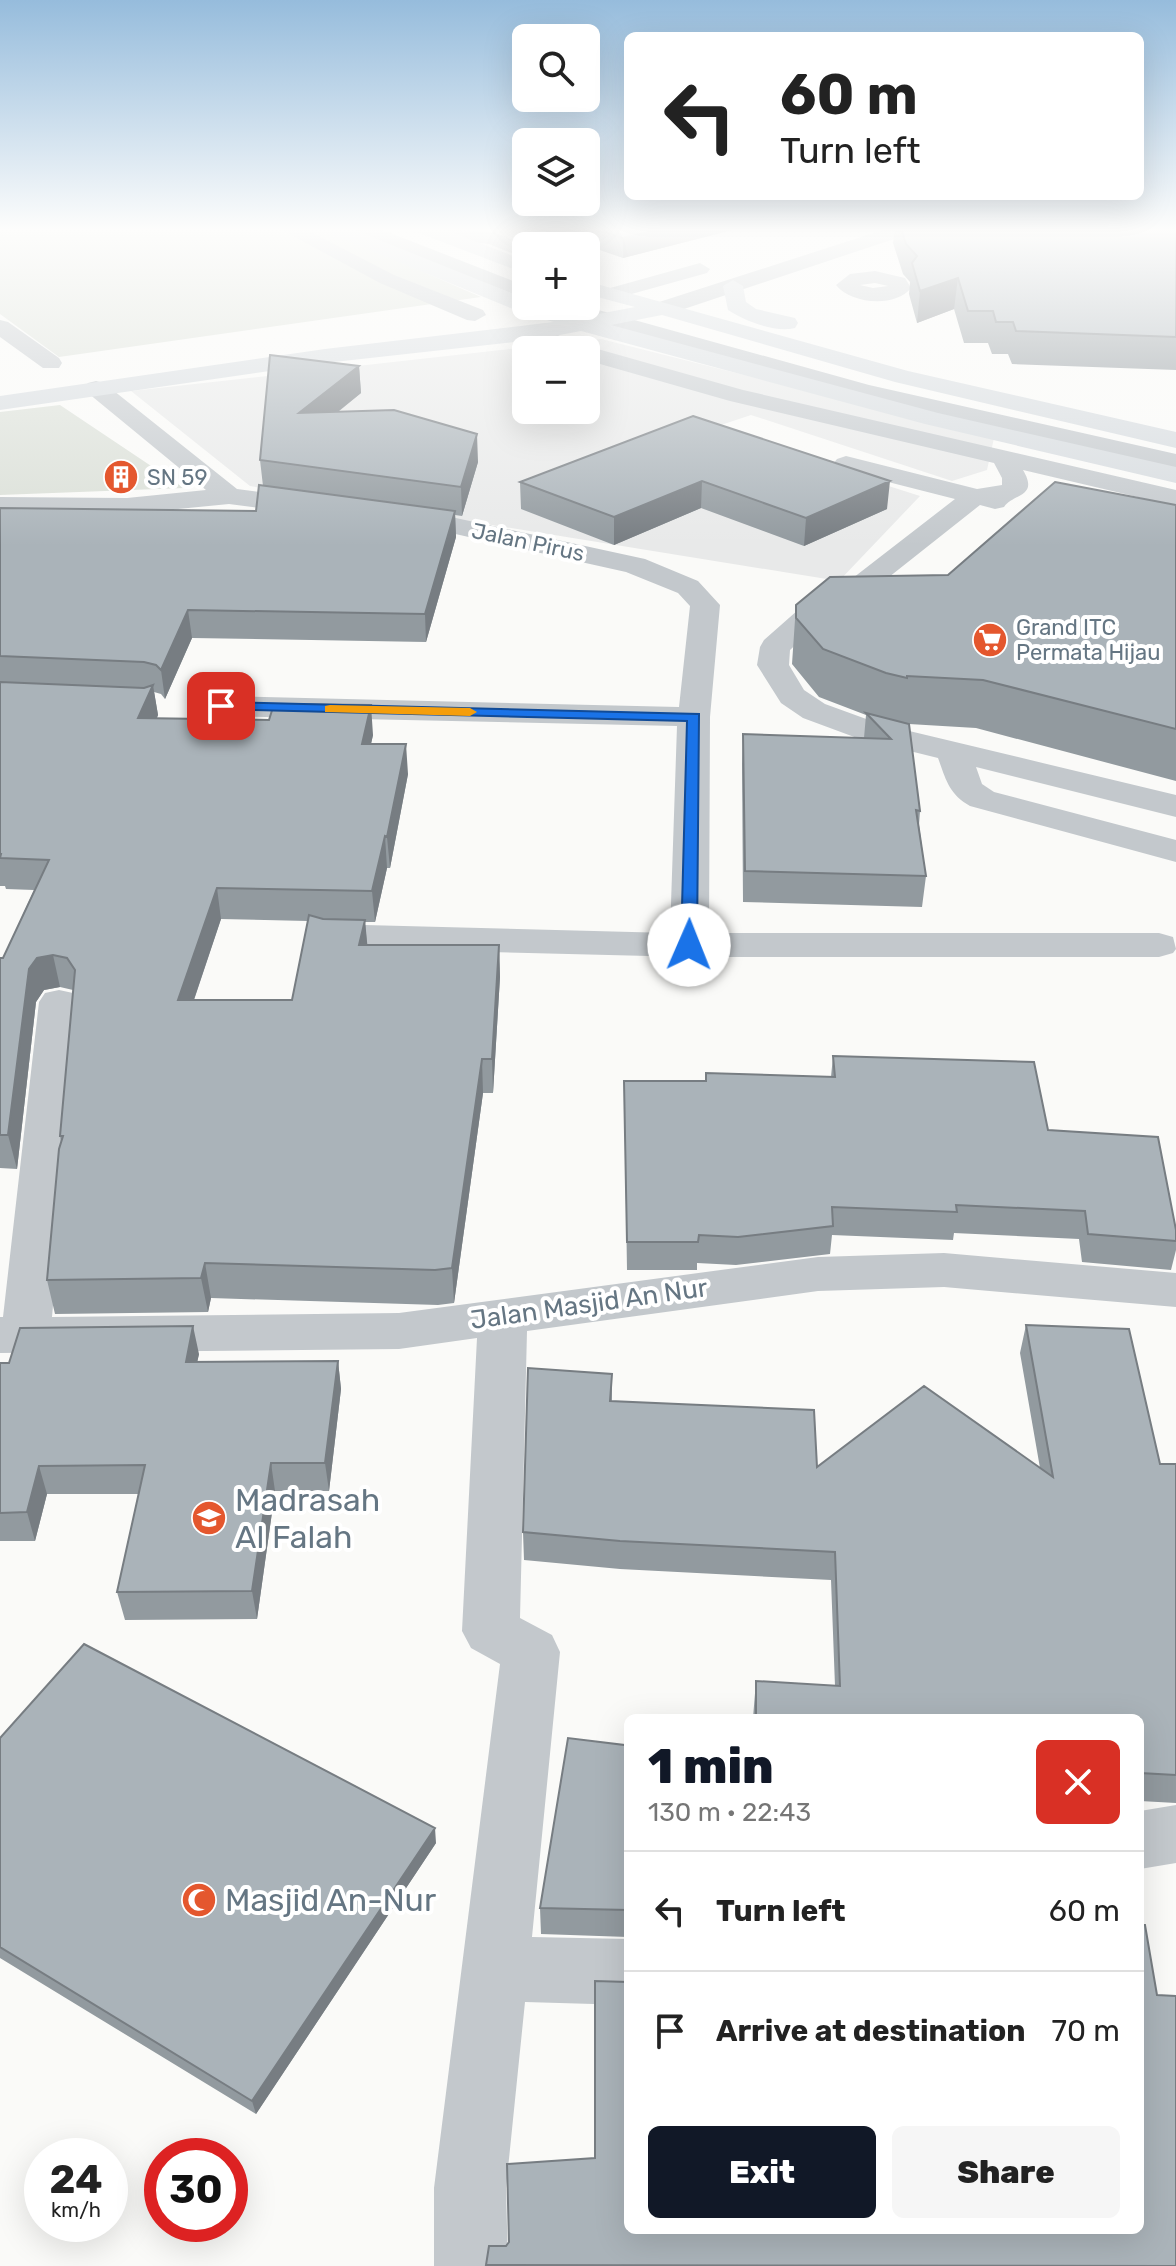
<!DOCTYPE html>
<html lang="en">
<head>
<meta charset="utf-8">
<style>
  body { margin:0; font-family:Rubik,sans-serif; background:#f6f6f6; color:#222; height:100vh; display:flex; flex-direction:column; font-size:30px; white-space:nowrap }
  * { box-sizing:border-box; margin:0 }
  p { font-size:26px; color:#767676 }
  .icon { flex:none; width:44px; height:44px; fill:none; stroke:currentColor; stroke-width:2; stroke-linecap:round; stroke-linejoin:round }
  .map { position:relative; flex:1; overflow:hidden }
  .panel { position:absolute; left:624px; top:1714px; width:520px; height:520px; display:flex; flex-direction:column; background:#fff; border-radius:12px; box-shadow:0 8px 32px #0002 }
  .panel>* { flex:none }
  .hud { position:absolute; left:624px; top:32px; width:520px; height:168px; border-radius:12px; box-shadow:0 8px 32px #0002; background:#fff; color:#222; overflow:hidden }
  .tools { position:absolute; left:512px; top:24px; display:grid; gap:16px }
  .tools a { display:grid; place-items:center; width:88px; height:88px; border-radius:12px; background:#fff; box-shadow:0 8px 32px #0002; font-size:40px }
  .speed { position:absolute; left:24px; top:2138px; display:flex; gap:16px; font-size:40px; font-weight:700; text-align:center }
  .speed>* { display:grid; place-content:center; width:104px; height:104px; border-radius:50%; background:#fff; box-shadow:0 8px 32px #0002; line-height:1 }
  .speed small { font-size:20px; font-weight:400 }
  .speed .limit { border:12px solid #d22; background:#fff; color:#111 }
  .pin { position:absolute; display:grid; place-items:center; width:68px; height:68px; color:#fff; margin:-34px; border-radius:16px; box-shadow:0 4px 12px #0006 }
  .me { position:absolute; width:88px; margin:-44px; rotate:1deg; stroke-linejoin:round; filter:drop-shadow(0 0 6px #0008) }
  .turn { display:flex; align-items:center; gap:28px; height:168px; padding:0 24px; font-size:36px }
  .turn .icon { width:104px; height:104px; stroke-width:2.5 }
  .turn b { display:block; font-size:56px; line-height:68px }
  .round { display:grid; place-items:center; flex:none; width:84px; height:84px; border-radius:12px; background:#f6f6f6 }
  .summary { display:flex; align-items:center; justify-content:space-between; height:136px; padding:0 24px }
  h1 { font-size:48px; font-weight:800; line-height:60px; color:#111827 }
  .cta { display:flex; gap:16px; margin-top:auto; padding:16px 24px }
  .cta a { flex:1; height:92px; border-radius:12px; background:#111827; color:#fff; font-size:32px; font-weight:800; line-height:92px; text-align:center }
  .cta a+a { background:#f6f6f6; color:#222 }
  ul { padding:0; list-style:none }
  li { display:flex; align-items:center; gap:24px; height:120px; padding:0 24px; border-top:2px solid #e0e0e0 }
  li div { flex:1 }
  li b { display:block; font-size:30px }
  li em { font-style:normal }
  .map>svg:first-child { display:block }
  .built { fill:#e8e9e9; fill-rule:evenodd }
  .green { fill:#dadfd7 }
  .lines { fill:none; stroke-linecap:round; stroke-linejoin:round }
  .minor { fill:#c3c8cc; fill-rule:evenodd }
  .major { fill:#d6dbdf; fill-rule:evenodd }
  .wall { fill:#929a9f; fill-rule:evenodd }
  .shaded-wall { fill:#777d82 }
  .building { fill:#aab3b9; stroke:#777d82; stroke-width:2 }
  .route { fill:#1a73e8; stroke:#114b97; stroke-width:2 }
  .slow { fill:#f59e0b }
  .labels { text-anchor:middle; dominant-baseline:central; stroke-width:8; stroke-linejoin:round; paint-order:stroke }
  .far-poi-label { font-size:22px; fill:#657683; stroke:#fff; text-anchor:start }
  .far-street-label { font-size:22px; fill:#657683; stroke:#fff }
  .street-label { font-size:26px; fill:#657683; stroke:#fff }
  .near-poi-label { font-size:32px; fill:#657683; stroke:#fff; text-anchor:start }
</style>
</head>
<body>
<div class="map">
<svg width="1176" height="2266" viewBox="0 0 1176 2266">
  <rect width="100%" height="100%" fill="#fafaf8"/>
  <path class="built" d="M601,339L994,438L987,470L952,481L751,415L709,429L920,496L839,581L250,486L131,391ZM526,350H586V410H526Z"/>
  <path class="green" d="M0,229H325L481,297L59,357L0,314Z
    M60,405L184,488L0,495V412Z"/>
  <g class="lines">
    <path class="minor" d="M280,229H305L394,275L483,310L486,315L475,321L467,320L380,283Z
      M353,229H380L526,286V299L356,233Z
      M441,229L493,232L527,246L526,259L489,244L434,239L431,235L434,231Z
      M886,229H915L912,233L669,314H653L650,309L653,304Z
      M700,263L710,269L707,273L610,300L599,294L603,290Z
      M875,271L905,278L911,288C895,308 851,304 836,285L850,274ZM875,283L888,286L873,288L860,285Z
      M551,306H584L869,385L1176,454V470C967,423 759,374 554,311Z
      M0,320L8,322L59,358L62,363L59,368H43L0,337Z
      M533,326L587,346L743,390L1176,490V506L1023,470C1039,497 1014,493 1004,507L995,509L980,505L860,600L820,622L790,650L789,665L804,690L825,704L880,724L1176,795V817L976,767L982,784L994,792L1176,840V862L970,806C949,794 946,780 938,758L857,738L803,718L781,703L757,665L760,647L764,640L798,610L840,588L955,499L837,469L833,464L837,459L846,456L977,489L1002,485V478L994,463L730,401L586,360V350H557L525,338L522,333L525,328Z
      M96,381L104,383L237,489L316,499L326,501L329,507L326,513L316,515L229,504L127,514L0,513V497L127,498L206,490L88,393L84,388L88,383Z
      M396,509L442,515L645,559L698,581L720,605L710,717L709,933H1159L1173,937L1176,949L1173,953L1159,957H689L326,948L312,944L307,936L312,928L326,924L670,933L677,726L221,716L210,713L205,706L210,699L221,696L679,707L690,606L678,593L626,572L442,531L386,523L382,517L386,511Z
      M59,990L73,993L79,1002L52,1317L399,1313L818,1257L944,1253L1176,1273V1307L944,1287L818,1291L527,1331L520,1618L552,1635L560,1652L532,1937L628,1939V2005L525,2002L506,2188L508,2266H434V2188L500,1664L471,1648L462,1631L477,1338L399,1349L0,1353V1317H3L39,1002L45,993Z
      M1176,1805V1863L1140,1869V1811Z"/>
    <path class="major" d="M325,229H352L526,299V306H546L583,317L635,307L586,294V281L908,371L1176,432V448L895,382L662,315L611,325L938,413L1176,467V483L925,424L581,331L533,340L325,363L0,410V396L325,349L554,322L525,314L328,233Z
      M416,229H443L526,261V274L419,233Z
      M733,280L743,286L746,302L756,309L795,318L798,323L795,328C775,333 745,321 728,310L723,286Z"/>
  </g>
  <path class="wall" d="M538,229H736L623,258Z
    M895,229H1176V370L1012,364L1008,354H992L988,343H964L954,309L917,323L909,294L910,282L903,274L893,243Z
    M359,366L361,393L338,412L478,462L462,516L455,515L456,537L426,642L192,638L165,699L161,694L154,692L158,715L157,718L373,735L371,744L408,774L390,868H387L375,922H365L367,945H499L500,977L493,1093H483L454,1303L438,1305L211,1298L208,1312L55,1314L47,1280L61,1142L60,1136L73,990L60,987L44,990L36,1002L17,1169L0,1168V958H3L34,890L6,889L5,886H0V508L256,511L263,486L260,460ZM221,919L308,921L292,1000H194Z
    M693,416L887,509L804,546L701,508L614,545L521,509L520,482Z
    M1176,505V781L976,728L909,724L920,811L919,825L926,876L922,907L743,902L742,764L743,734L864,738L866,715L819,697L792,664L796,605L948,575Z
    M833,1056L1048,1130L1176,1230V1250L1171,1270L1082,1262L1079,1239L954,1233L953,1240L832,1235L830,1254L736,1265L697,1263V1270H627L624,1081H706L831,1077Z
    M1026,1325L1160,1464H1176V1803L1140,1801V1718H753L756,1681L835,1686L831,1580L620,1569L524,1560L523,1532L612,1374V1401L817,1467L1040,1468L1020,1353Z
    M199,1354L197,1362L338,1361L341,1389L329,1491H275L257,1619L125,1620L117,1592L139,1494H47L35,1541H0V1363Z
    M628,1729V1937L541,1934L540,1908L625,1745Z
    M0,1738L436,1843L256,2114L0,1958Z"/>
  <path class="shaded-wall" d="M660,229H736L623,258V238Z
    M958,278L954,309L917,323L920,291Z
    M359,366L361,393L301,441L299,413Z
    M477,434L478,462L462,516L461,487Z
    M702,481L701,508L614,545V517Z
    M890,481L887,509L804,546L806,518Z
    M455,511L456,537L426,642L425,614Z
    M188,610L192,638L165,699L161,670Z
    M153,685L158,715L143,747L138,718Z
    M371,705L373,735L364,774L362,744Z
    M406,744L408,774L390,868L387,837Z
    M385,836L387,868L375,922L372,891Z
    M217,888L221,919L183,1032L178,1000Z
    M365,920L368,952L359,945Z
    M499,945L500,977L493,1093L492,1059Z
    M53,955L60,987L44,990L36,1002L17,1169L8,1135L29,969L37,958Z
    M482,1059L483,1093L454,1303L452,1268Z
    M205,1263L211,1298L208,1312L201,1278Z
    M193,1326L199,1354L191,1390L186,1362Z
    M338,1361L341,1389L329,1491L325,1463Z
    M271,1463L275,1491L257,1619L252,1591Z
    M39,1466L47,1494L35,1541L27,1512Z
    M435,1828L436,1843L256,2114L252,2101Z"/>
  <path class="building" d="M596,229H660L623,238Z
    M901,229H1176V337L1016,331L1013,322H996L993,311H968L958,278L920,291L912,263L917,256L906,244Z
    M270,355L359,366L299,413L394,410L477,434L461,487L260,460Z
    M693,416L890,481L806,518L702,481L614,517L520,482Z
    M1055,482L1176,505V729L983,680L907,676V678L886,673L823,649L796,618V605L830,577L948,575Z
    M259,485L455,511L425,614L188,610L161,670L156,665L144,662L0,656V508L256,511Z
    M0,682L144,688L153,685L138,718L269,720L274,704L371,705L362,744H406L387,837L385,836L372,891L217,888L178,1000H292L309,915L323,919L365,920L359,945H499L492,1059H482L452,1268L435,1270L205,1263L201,1278L47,1280L59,1149L63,1136H60L75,970L67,958L53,955L37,958L29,969L8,1135H0V958H3L49,860L0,858L1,854H0Z
    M866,713L909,724L920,811L916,810L926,876L745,871L743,734L891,739Z
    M833,1056L1034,1062L1048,1130L1158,1137L1176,1230V1241L1088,1234L1085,1211L956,1205L957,1212L832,1207L833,1226L738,1237L699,1235L698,1242H627L624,1081H706V1073L835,1077Z
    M1026,1325L1129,1329L1160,1464H1176V1775L1140,1773V1718H756V1681L840,1686L835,1552L620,1541L523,1532L528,1368L612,1374L610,1401L814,1410L817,1467L924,1386L1053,1477Z
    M193,1326L186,1362L338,1361L325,1463H271L252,1591L117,1592L145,1465L39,1466L27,1512L0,1513V1363H9L20,1328Z
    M84,1644L435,1828L252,2101L0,1947V1738Z
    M625,1729H628V1910L540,1908L568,1738L625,1745Z
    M1140,1925H1145L1157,1995L1176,1996V2266L486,2265L489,2246H506L509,2242L507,2164L595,2158V1981L628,1982V2230H1140Z"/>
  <linearGradient id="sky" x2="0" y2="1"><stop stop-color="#96bcdc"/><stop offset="0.42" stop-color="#fdfdfc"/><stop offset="1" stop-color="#fdfdfc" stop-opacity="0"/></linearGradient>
  <rect width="1176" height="546" fill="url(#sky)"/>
  <path class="route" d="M221,702L699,714L697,945L689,950L681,945L687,721L216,709L215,706Z"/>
  <path class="slow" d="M330,705L470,708L477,712L470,716L325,712V706Z"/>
  <defs>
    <g id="building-disc" transform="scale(1.8)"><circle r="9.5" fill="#e4572e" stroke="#fff"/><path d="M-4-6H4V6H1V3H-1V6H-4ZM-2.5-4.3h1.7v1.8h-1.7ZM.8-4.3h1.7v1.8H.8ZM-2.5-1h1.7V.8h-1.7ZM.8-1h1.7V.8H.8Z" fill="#fff"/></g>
    <g id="supermarket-disc" transform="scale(1.8)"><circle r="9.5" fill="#e4572e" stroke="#fff"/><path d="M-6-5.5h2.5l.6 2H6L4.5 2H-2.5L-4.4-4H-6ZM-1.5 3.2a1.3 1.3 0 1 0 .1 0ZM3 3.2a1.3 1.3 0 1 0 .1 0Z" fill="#fff"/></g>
    <g id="school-disc" transform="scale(1.8)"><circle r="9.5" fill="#e4572e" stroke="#fff"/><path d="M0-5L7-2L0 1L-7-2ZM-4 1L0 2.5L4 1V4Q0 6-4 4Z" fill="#fff"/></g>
    <g id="mosque-disc" transform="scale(1.8)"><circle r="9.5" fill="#e4572e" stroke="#fff"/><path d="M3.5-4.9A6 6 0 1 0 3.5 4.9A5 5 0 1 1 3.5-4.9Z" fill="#fff"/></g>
  </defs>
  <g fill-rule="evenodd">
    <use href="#building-disc" x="121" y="477"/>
    <use href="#supermarket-disc" x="990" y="640"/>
    <use href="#school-disc" x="209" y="1518"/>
    <use href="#mosque-disc" x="199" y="1900"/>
  </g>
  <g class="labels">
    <g class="far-poi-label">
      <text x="147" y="477">SN 59</text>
      <text x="1016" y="627">Grand ITC<tspan x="1016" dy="25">Permata Hijau</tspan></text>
    </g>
    <g class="far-street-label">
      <text transform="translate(528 542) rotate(12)">Jalan Pirus</text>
    </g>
    <g class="street-label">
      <text transform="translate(589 1304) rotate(-8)">Jalan Masjid An Nur</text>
    </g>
    <g class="near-poi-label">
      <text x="235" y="1500">Madrasah<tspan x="235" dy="37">Al Falah</tspan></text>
      <text x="225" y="1900">Masjid An-Nur</text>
    </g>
  </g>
</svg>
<div class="tools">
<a><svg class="icon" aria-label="search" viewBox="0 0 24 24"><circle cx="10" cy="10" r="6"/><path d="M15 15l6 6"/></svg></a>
<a><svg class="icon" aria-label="layers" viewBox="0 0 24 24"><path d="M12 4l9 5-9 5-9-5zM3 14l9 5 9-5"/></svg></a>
<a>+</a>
<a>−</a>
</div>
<div class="speed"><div>24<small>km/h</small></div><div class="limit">30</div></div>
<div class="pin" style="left:221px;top:706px;background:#d93025"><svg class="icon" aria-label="arrive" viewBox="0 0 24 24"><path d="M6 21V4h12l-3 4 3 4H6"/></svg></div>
<svg class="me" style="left:689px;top:945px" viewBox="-20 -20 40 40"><circle r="19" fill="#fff"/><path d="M0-13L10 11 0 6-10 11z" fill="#1a73e8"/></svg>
<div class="hud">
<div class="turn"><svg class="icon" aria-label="left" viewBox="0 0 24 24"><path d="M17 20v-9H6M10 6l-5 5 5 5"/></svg><div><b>60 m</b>Turn left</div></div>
</div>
<section class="panel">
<div class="summary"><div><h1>1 min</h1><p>130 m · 22:43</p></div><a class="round" style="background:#d93025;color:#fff"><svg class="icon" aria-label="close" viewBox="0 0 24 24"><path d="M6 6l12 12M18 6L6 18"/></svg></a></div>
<ul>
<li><svg class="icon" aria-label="left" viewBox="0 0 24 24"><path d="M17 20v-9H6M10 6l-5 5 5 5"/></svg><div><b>Turn left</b></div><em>60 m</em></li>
<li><svg class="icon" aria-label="arrive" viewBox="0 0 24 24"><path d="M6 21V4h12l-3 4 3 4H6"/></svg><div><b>Arrive at destination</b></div><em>70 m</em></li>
</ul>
<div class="cta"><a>Exit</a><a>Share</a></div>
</section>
</div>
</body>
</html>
